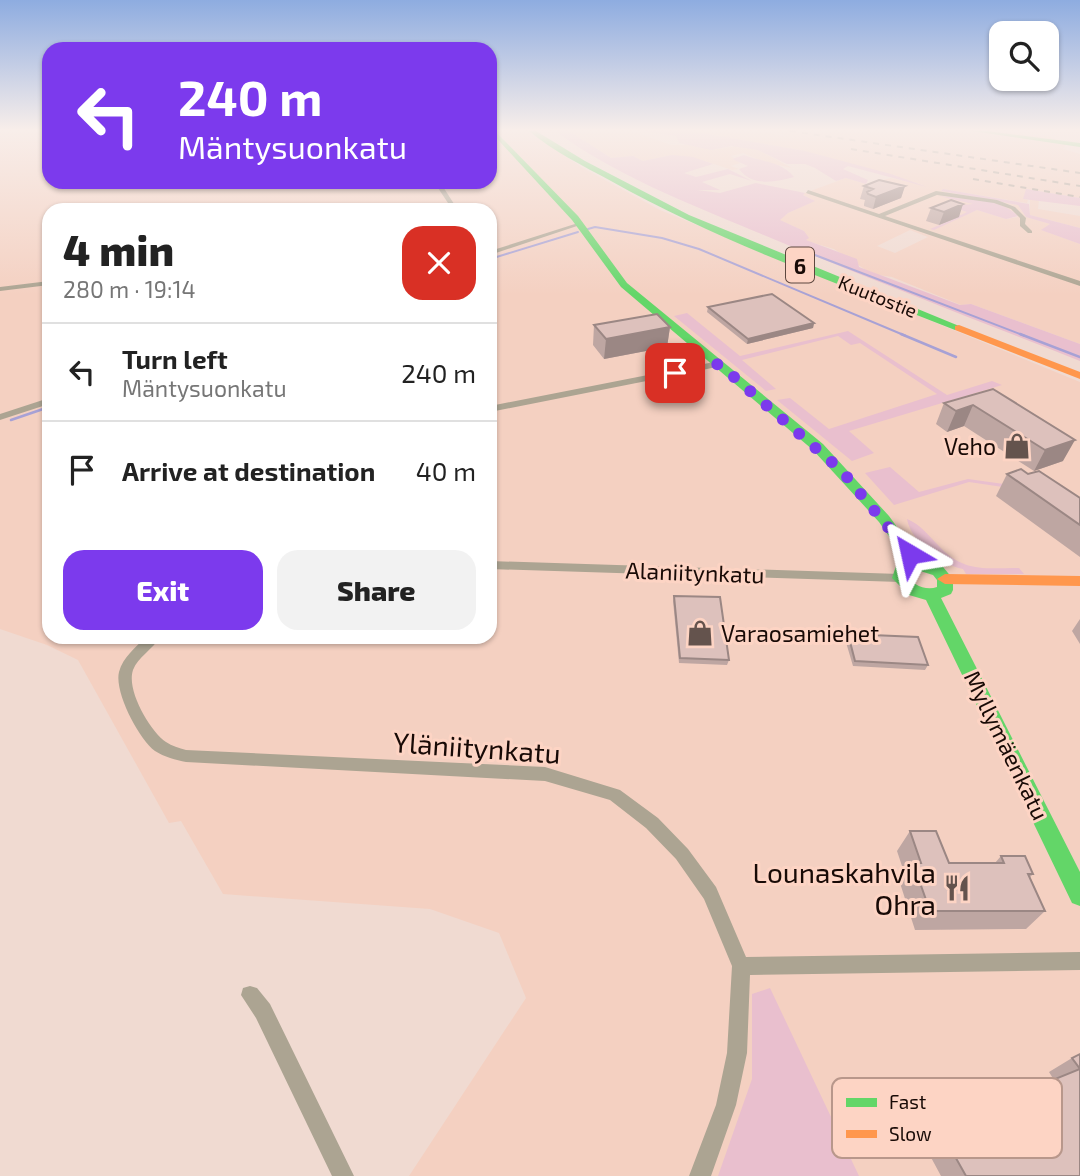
<!DOCTYPE html>
<html lang="en">
<head>
<meta charset="utf-8">
<style>
  body { margin:0; font-family:"Exo 2",sans-serif; background:#f2f2f2; color:#222; height:100vh; display:flex; flex-direction:column; font-size:26px; white-space:nowrap }
  * { box-sizing:border-box; margin:0 }
  p { font-size:23px; color:#767676 }
  .icon { flex:none; width:38px; height:38px; fill:none; stroke:currentColor; stroke-width:2; stroke-linecap:round; stroke-linejoin:round }
  .map { position:relative; flex:1; overflow:hidden }
  .details { position:absolute; left:42px; top:203px; width:455px; height:441px; display:flex; flex-direction:column; background:#fff; border-radius:21px; box-shadow:0 2px 5px #0004 }
  .details>* { flex:none }
  .hud { position:absolute; left:42px; top:42px; width:455px; height:147px; border-radius:21px; box-shadow:0 2px 5px #0004; background:#7c3aed; color:#fff; overflow:hidden }
  .buttons { position:absolute; left:989px; top:21px; display:grid; gap:14px }
  .buttons a { display:grid; place-items:center; width:70px; height:70px; border-radius:14px; background:#fff; box-shadow:0 2px 5px #0004; font-size:35px }
  .pin { position:absolute; display:grid; place-items:center; width:60px; height:60px; color:#fff; margin:-30px; border-radius:14px; box-shadow:0 4px 10px #0006 }
  .me { position:absolute; width:77px; margin:-38px; rotate:324deg; stroke-linejoin:round; filter:drop-shadow(0 0 5px #0008) }
  .turn { display:flex; align-items:center; gap:24px; height:147px; padding:0 21px; font-size:32px }
  .turn .icon { width:91px; height:91px; stroke-width:2.5 }
  .turn b { display:block; font-size:49px; line-height:60px }
  .round { display:grid; place-items:center; flex:none; width:74px; height:74px; border-radius:21px; background:#f2f2f2 }
  .head { display:flex; align-items:center; justify-content:space-between; height:119px; padding:0 21px }
  h1 { font-size:42px; font-weight:800; line-height:52px }
  .primary-button { display:flex; gap:14px; margin-top:auto; padding:14px 21px }
  .primary-button a { flex:1; height:80px; border-radius:21px; background:#7c3aed; color:#fff; font-size:28px; font-weight:800; line-height:80px; text-align:center }
  .primary-button a+a { background:#f2f2f2; color:#222 }
  ul { padding:0; list-style:none }
  li { display:flex; align-items:center; gap:21px; height:98px; padding:0 21px; border-top:2px solid #e0e0e0 }
  li div { flex:1 }
  li b { display:block; font-size:26px }
  li em { font-style:normal }
  .map>svg:first-child { display:block }
  .built { fill:#f4d0c1; fill-rule:evenodd }
  .green { fill:#e9bfce }
  .lines { fill:none; stroke-linecap:round; stroke-linejoin:round }
  .stream-far1 { stroke:#a7a1d5; stroke-width:2 }
  .stream { stroke:#a7a1d5; stroke-width:2.5 }
  .street { fill:#aca492; fill-rule:evenodd }
  .fast { fill:#63d668; fill-rule:evenodd }
  .slow { fill:#ff974d; fill-rule:evenodd }
  .rail { stroke:#ada296; stroke-width:2; stroke-dasharray:6 6; stroke-linecap:butt }
  .wall { fill:#bea6a2 }
  .shaded-wall { fill:#9b8784 }
  .building { fill:#ddc1bc; stroke:#9b8784; stroke-width:2 }
  .route { stroke:#7c3aed; stroke-width:12; stroke-dasharray:0 21.6 }
  .labels { text-anchor:middle; dominant-baseline:central; stroke-width:6; stroke-linejoin:round; paint-order:stroke }
  .far-street-label { font-size:19px; fill:#180a06; stroke:#fdd4c4 }
  .shield { fill:#fdd4c4; stroke:#5d473f; stroke-width:2 }
  .shield-label { font-size:21px; font-weight:bold; fill:#180a06 }
  .poi-label { font-size:23px; fill:#180a06; stroke:#fdd4c4; text-anchor:end }
  .street-label { font-size:23px; fill:#180a06; stroke:#fdd4c4 }
  .near-street-label { font-size:28px; fill:#180a06; stroke:#fdd4c4 }
  .near-poi-label { font-size:28px; fill:#180a06; stroke:#fdd4c4; text-anchor:end }
  .key { fill:#fdd4c4; stroke:#b8978b; stroke-width:2 }
  .key-label { font-size:19px; fill:#180a06 }
</style>
</head>
<body>
<div class="map">
<svg width="1080" height="1176" viewBox="0 0 1080 1176">
  <rect width="100%" height="100%" fill="#f0dad1"/>
  <path class="built" d="M0,131H49V182H490V131H527L583,168L660,210L1080,382V1176H409L526,998L499,933L430,909L223,894L181,821L169,823L78,660L47,645L0,629ZM49,210H490V637H49Z
    M569,131H632L671,145H696L711,150L738,146L758,150L792,168L764,162L743,153L731,156L740,163L731,166L739,169L732,170L708,162L672,155L643,161L633,156L611,158Z
    M690,131H760L801,139L769,131H992L1051,137L1066,144L1063,149L1080,154V198L1027,189L1024,199L1028,200L1027,203L943,189L941,191L1018,205L1026,217L1051,224L1042,230L1080,244V344L971,304L961,305L892,277L872,274L834,249L804,240V231L779,220L788,213L814,201L802,194L846,178L866,184L891,178L923,185L805,151ZM943,197L1013,211L1018,217L1006,219L977,210L932,229L968,212L951,207L973,206L974,203ZM910,230L928,237L895,253L877,246Z
    M1030,198L1039,200L1038,209L1080,216V228L1030,215Z"/>
  <path class="green" d="M555,131H569L611,158L633,156L643,161L672,155L693,157L713,164L684,173L696,177L728,169L752,181L730,174L702,182L720,190H697L720,193L756,183L805,193L803,195L815,201L788,213L780,220L804,231L809,238L806,240L857,259L859,267L960,305L971,304L1080,344V361C971,318 862,276 754,231C685,202 615,175 555,131Z
    M642,131H690L805,151L891,174L927,187L848,166L843,169L868,180L866,184L846,178L836,181L815,168L805,164H787L758,150L731,146L711,150L679,143L676,136Z
    M744,155C762,162 781,161 794,177C775,182 752,187 739,169L748,166L732,159Z
    M943,189L1029,204L1030,215L1080,228V244L1041,230L1050,224L1026,217L1018,205L941,191Z
    M1026,189L1080,198V206L1023,199Z
    M939,196C965,199 999,197 1018,216L1006,219L977,210L934,230L930,229L958,217L942,209L961,215L967,212L949,206L973,204Z
    M687,313L740,356L848,331L947,395L992,381L1002,385L849,431L874,453L852,461L777,400L790,398L829,429L937,394L860,343L851,345L838,336L742,360L776,389L766,391L674,316Z
    M890,467L919,492L968,479L1018,486L1024,490L969,482L894,505L865,473Z
    M907,519C920,524 928,535 937,544C963,573 984,568 1019,568L1024,574H966L963,569C940,565 911,541 907,519Z
    M770,988L859,1176H718L752,1079V994Z"/>
  <g class="lines">
    <path class="stream-far1" d="M588,229L595,227L662,238L699,249L906,336
      M815,255L1025,336
      M490,259L578,232"/>
    <path class="stream" d="M901,334L956,357
      M1020,334L1080,357
      M11,420L49,407"/>
    <path class="street" d="M434,182H440L456,207L461,210L452,209Z
      M808,190L879,214L936,191L997,200L1015,207L1026,218L1025,224L1032,231V233H1028L1020,226V218L1011,209L994,203L937,195L885,216L1080,281V286L806,193Z
      M578,223L583,224L490,255V251Z
      M49,281V285L0,291V287Z
      M719,361L722,362V366L490,412V406Z
      M49,398V404L0,420V414Z
      M490,561L900,574L906,578L900,582L490,569Z
      M146,637H160C153,649 138,657 133,670C126,690 150,731 166,742C172,746 179,748 186,750L545,767L620,790L658,818L688,849L716,887L746,957L1080,952V970L750,975L747,1053L736,1105L711,1176H689L716,1105L727,1053L732,966L704,899L676,859L646,828L610,800L545,781L186,762C176,760 164,757 155,751C139,739 114,692 119,672C123,657 136,647 146,637Z
      M250,986L257,988L270,1004L354,1176H332L256,1018L241,995L243,988Z"/>
    <path class="fast" d="M490,131H495L578,216L627,283L823,444L889,516L921,560L943,567L953,579V590L951,594L941,598L1080,872V906L1072,903L926,600L909,595L892,578L896,566L907,562L879,522L813,450L621,287L572,220ZM917,570L933,575L937,580V587C926,591 910,585 908,573Z
      M529,131H536L585,161L689,215L964,328L955,330C839,284 720,242 611,181C583,166 553,151 529,131Z
      M972,131H987L1080,143V147Z"/>
    <path class="slow" d="M959,325L1080,372V379L955,330V326Z
      M945,574L1080,576V586L945,584L937,579Z"/>
    <path class="rail" d="M790,131L1080,173
      M851,149L1080,186
      M973,179L1080,197"/>
  </g>
  <path class="wall" d="M864,186H905L901,198L873,209L864,206V204L865,200L860,199Z
    M931,208L959,217L939,225L926,221Z
    M708,307L814,323L813,328L747,344L707,312Z
    M594,325L670,327L667,347L604,359L593,345Z
    M993,389L1063,461L1034,471L964,426L947,432L936,424L944,403Z
    M1007,474H1028L1080,498V557L996,496Z
    M674,596L729,660L727,665L679,663L673,601Z
    M1080,619V644L1072,631Z
    M848,634L928,665L925,670L853,666L845,639Z
    M910,831L949,863H995L1001,856L1033,874L1030,877L1045,911L1026,929L915,930L900,883L905,875L897,851Z
    M1080,1054V1176H941L913,1124L930,1112L957,1119L1054,1080L1049,1072L1072,1058Z"/>
  <path class="shaded-wall" d="M905,186L901,198L873,209L876,197Z
    M963,204L959,217L939,225L944,212Z
    M814,323L813,328L747,344L748,339Z
    M670,327L667,347L604,359L606,339Z
    M973,405L964,426L947,432L956,411Z
    M1075,440L1063,461L1034,471L1045,450Z"/>
  <path class="building" d="M879,180L905,186L876,197L868,194L867,192L873,189L864,186Z
    M951,200L963,204L944,212L931,208Z
    M772,294L814,323L748,339L708,307Z
    M657,314L670,327L606,339L594,325Z
    M993,389L1075,440L1045,450L973,405L956,411L944,403Z
    M1021,469L1028,474L1039,471L1080,498V525L1007,474Z
    M674,596L720,597L729,660L680,658Z
    M848,634L918,637L928,665L855,661Z
    M910,831H936L949,863H1004L1001,856H1025L1033,874H1028L1045,911H930L913,863H921Z
    M1080,1054V1176H966L930,1112L948,1104L957,1119L1080,1069L1072,1058Z"/>
  <linearGradient id="sky" x2="0" y2="1"><stop stop-color="#8eace0"/><stop offset="0.44" stop-color="#f8eeea"/><stop offset="1" stop-color="#f8eeea" stop-opacity="0"/></linearGradient>
  <rect width="1080" height="295" fill="url(#sky)"/>
  <g class="lines">
    <path class="route" d="M675,373L719,364L842,471L910,554"/>
  </g>
  <defs>
    <g id="shop-bare" transform="scale(2.1)"><path d="M-5-2.5h2.3a2.7 3.5 0 0 1 5.4 0H5L5.5 6h-11ZM-1.5-2.5h3a1.5 2.3 0 0 0-3 0Z" fill="#64534d" stroke="#fdd4c4" stroke-width="2.5" paint-order="stroke"/></g>
    <g id="restaurant-bare" transform="scale(2.1)"><path d="M-5-6h1v4h1v-4h1v4h1v-4h1v5L-1.5 .5V6h-2V.5L-5-1ZM5-6V6H3V1.5H1.5Q1.5-4 5-6Z" fill="#64534d" stroke="#fdd4c4" stroke-width="2.5" paint-order="stroke"/></g>
  </defs>
  <g fill-rule="evenodd">
    <use href="#shop-bare" x="1017" y="446"/>
    <use href="#shop-bare" x="700" y="633"/>
    <use href="#restaurant-bare" x="957" y="888"/>
  </g>
  <g class="labels">
    <g class="far-street-label">
      <text transform="translate(878 296) rotate(22)">Kuutostie</text>
    </g>
    <rect class="shield" x="786" y="247.5" width="28" height="35" rx="5"/>
    <g class="shield-label">
      <text x="800" y="265">6</text>
    </g>
    <g class="poi-label">
      <text x="996" y="446">Veho</text>
      <text x="721" y="633" text-anchor="start">Varaosamiehet</text>
    </g>
    <g class="street-label">
      <text transform="translate(695 572) rotate(2)">Alaniitynkatu</text>
      <text transform="translate(1007 745) rotate(64)">Myllymäenkatu</text>
    </g>
    <g class="near-street-label">
      <text transform="translate(477 747) rotate(4)">Yläniitynkatu</text>
    </g>
    <g class="near-poi-label">
      <text x="936" y="872">Lounaskahvila<tspan x="936" dy="32">Ohra</tspan></text>
    </g>
  </g>
  <rect x="832" y="1078" width="230" height="80" rx="10" class="key"/>
  <rect x="846" y="1098" width="31" height="9" fill="#63d668"/>
  <rect x="846" y="1130" width="31" height="8" fill="#ff974d"/>
  <g class="key-label">
    <text x="889" y="1109">Fast</text>
    <text x="889" y="1141">Slow</text>
  </g>
</svg>
<div class="buttons">
<a><svg class="icon" aria-label="search" viewBox="0 0 24 24"><circle cx="10" cy="10" r="6"/><path d="M15 15l6 6"/></svg></a>
</div>
<div class="pin" style="left:675px;top:373px;background:#d93025"><svg class="icon" aria-label="arrive" viewBox="0 0 24 24"><path d="M6 21V4h12l-3 4 3 4H6"/></svg></div>
<svg class="me" style="left:910px;top:554px" viewBox="-20 -20 40 40"><path d="M0-17L14 15 0 8-14 15z" fill="#7c3aed" stroke="#fff" stroke-width="4"/></svg>
<div class="hud">
<div class="turn"><svg class="icon" aria-label="left" viewBox="0 0 24 24"><path d="M17 20v-9H6M10 6l-5 5 5 5"/></svg><div><b>240 m</b>Mäntysuonkatu</div></div>
</div>
<section class="details">
<div class="head"><div><h1>4 min</h1><p>280 m · 19:14</p></div><a class="round" style="background:#d93025;color:#fff"><svg class="icon" aria-label="close" viewBox="0 0 24 24"><path d="M6 6l12 12M18 6L6 18"/></svg></a></div>
<ul>
<li><svg class="icon" aria-label="left" viewBox="0 0 24 24"><path d="M17 20v-9H6M10 6l-5 5 5 5"/></svg><div><b>Turn left</b><p>Mäntysuonkatu</p></div><em>240 m</em></li>
<li><svg class="icon" aria-label="arrive" viewBox="0 0 24 24"><path d="M6 21V4h12l-3 4 3 4H6"/></svg><div><b>Arrive at destination</b></div><em>40 m</em></li>
</ul>
<div class="primary-button"><a>Exit</a><a>Share</a></div>
</section>
</div>
</body>
</html>
